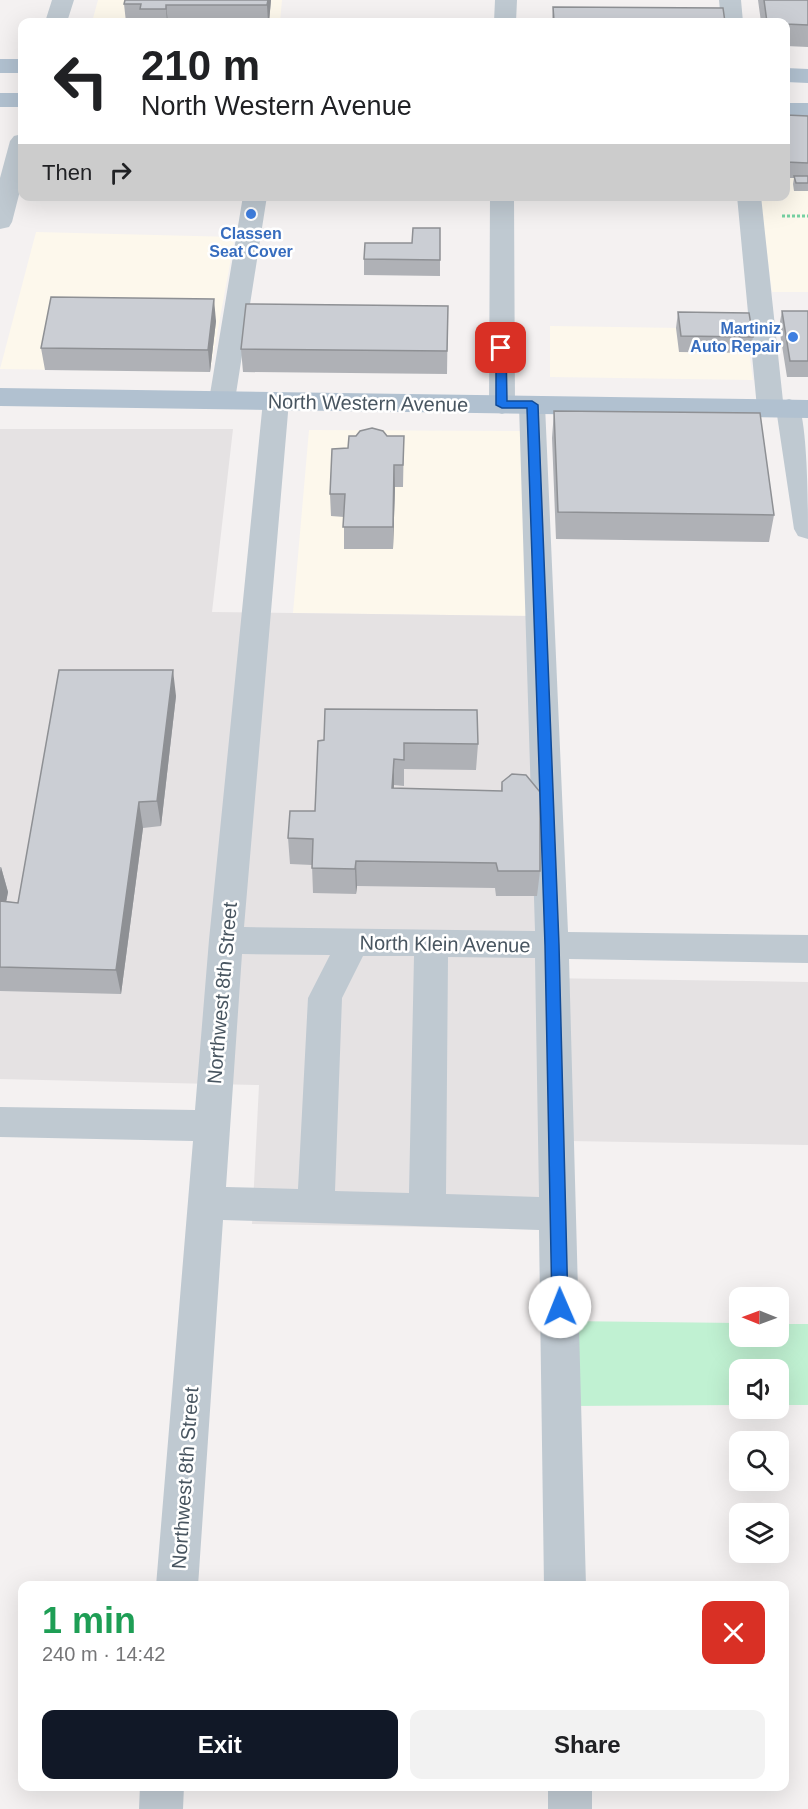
<!DOCTYPE html>
<html lang="en">
<head>
<meta charset="utf-8">
<style>
  body { margin:0; font-family:Helvetica,sans-serif; background:#f2f2f2; color:#202124; height:100vh; display:flex; flex-direction:column; font-size:22px; white-space:nowrap }
  * { box-sizing:border-box; margin:0 }
  p { font-size:20px; color:#757577 }
  .icon { flex:none; width:33px; height:33px; fill:none; stroke:currentColor; stroke-width:2; stroke-linecap:round; stroke-linejoin:round }
  .map { position:relative; flex:1; overflow:hidden }
  .panel { position:absolute; left:18px; top:1581px; width:771px; height:210px; display:flex; flex-direction:column; background:#fff; border-radius:12px; box-shadow:0 6px 24px #0002 }
  .panel>* { flex:none }
  .hud { position:absolute; left:18px; top:18px; width:772px; height:183px; border-radius:12px; box-shadow:0 6px 24px #0002; background:#fff; color:#202124; overflow:hidden }
  .needle { width:39px; rotate:271deg }
  .controls { position:absolute; left:729px; top:1287px; display:grid; gap:12px }
  .controls a { display:grid; place-items:center; width:60px; height:60px; border-radius:12px; background:#fff; box-shadow:0 6px 24px #0002; font-size:30px }
  .pin { position:absolute; display:grid; place-items:center; width:51px; height:51px; color:#fff; margin:-26px; border-radius:12px; box-shadow:0 3px 9px #0006 }
  .me { position:absolute; width:66px; margin:-33px; rotate:359deg; stroke-linejoin:round; filter:drop-shadow(0 0 4px #0008) }
  .turn { display:flex; align-items:center; gap:21px; height:126px; padding:0 24px; font-size:27px }
  .turn .icon { width:78px; height:78px; stroke-width:2.5 }
  .turn b { display:block; font-size:42px; line-height:51px }
  .then { display:flex; align-items:center; height:57px; padding:0 24px; background:#0003; gap:12px; font-size:22px }
  .round { display:grid; place-items:center; flex:none; width:63px; height:63px; border-radius:12px; background:#f2f2f2 }
  .headline { display:flex; align-items:center; justify-content:space-between; height:102px; padding:0 24px }
  h1 { font-size:36px; font-weight:800; line-height:45px; color:#1e9e55 }
  .cta { display:flex; gap:12px; margin-top:auto; padding:12px 24px }
  .cta a { flex:1; height:69px; border-radius:12px; background:#111827; color:#fff; font-size:24px; font-weight:800; line-height:69px; text-align:center }
  .cta a+a { background:#f2f2f2; color:#202124 }
  .map>svg:first-child { display:block }
  .commercial { fill:#fdf8ec }
  .education { fill:#e5e2e3 }
  .green { fill:#c0f1d2 }
  .lines { fill:none; stroke-linecap:round; stroke-linejoin:round }
  .path { stroke:#76d1a2; stroke-width:3; stroke-dasharray:3 2; stroke-linecap:butt }
  .minor { fill:#bfc9d1; fill-rule:evenodd }
  .major { fill:#b1c1d0; fill-rule:evenodd }
  .wall { fill:#afb1b6 }
  .shaded-wall { fill:#8e9094 }
  .building { fill:#cbced4; stroke:#8e9094; stroke-width:1.5 }
  .route { fill:#1a73e8; stroke:#114b97; stroke-width:1.5 }
  .shop-dot { fill:#3f7fe0; stroke:#fff; stroke-width:2 }
  .labels { text-anchor:middle; dominant-baseline:central; stroke-width:5; stroke-linejoin:round; paint-order:stroke }
  .far-shop-label { font-size:16px; font-weight:bold; fill:#366cbe; stroke:#fff }
  .street-label { font-size:20px; fill:#485560; stroke:#fff }
</style>
</head>
<body>
<div class="map">
<svg width="808" height="1809" viewBox="0 0 808 1809">
  <rect width="100%" height="100%" fill="#f4f1f1"/>
  <path class="commercial" d="M98,0H282L280,22H92Z
    M786,122L808,123V292H772L760,197L786,196Z
    M36,232L235,237L210,372L0,369Z
    M550,326L746,329L753,380L550,377Z
    M309,430L529,431L537,616L293,613Z"/>
  <path class="education" d="M0,429H233L212,612L537,616L543,978L808,982V1145L569,1141L545,1229L252,1224L259,1085L0,1079Z"/>
  <path class="green" d="M564,1321L739,1323L740,1336H778L779,1324H808V1405H779L778,1370H740L739,1405L570,1406Z"/>
  <g class="lines">
    <path class="path" d="M782,216H808"/>
    <path class="minor" d="M52,0H74L67,22H45Z
      M495,0H517L516,22H494Z
      M719,0H741L743,22H721Z
      M22,134V183L12,222L9,227L0,229V178L10,141L14,136Z
      M243,196H267L235,400L231,406L222,409L213,406L209,400Z
      M490,196H514L515,405L511,411L502,414L493,411L489,405Z
      M737,196H761L783,401L789,399L798,402C808,427 808,506 808,539L798,536L794,529L777,415L770,417L761,414L757,408Z
      M276,392L285,395L289,401L244,927L535,931L519,405L523,399L532,396L541,399L545,405L568,932L808,935V963L569,959L586,1586H544L539,1230L223,1220L198,1586H156L193,1141L0,1137V1107L195,1110L209,940L263,401L267,395ZM242,954L330,955L308,998L298,1189L226,1187ZM363,956H414L409,1193L335,1191L342,998ZM448,957L535,958L539,1197L446,1194Z
      M140,1786H184L183,1809H139Z
      M548,1786H592V1809H548Z"/>
    <path class="major" d="M0,59H22V73H0Z
      M786,68L808,69V83L786,82Z
      M0,93H22V107H0Z
      M786,103H808V117H786Z
      M0,388L808,400V418L0,406Z"/>
  </g>
  <path class="wall" d="M125,0H271L269,22H126L124,4Z
    M758,0H808V47L786,46V22H761Z
    M553,7L725,22H552Z
    M786,115L808,116V191H794L793,184L794,178H786Z
    M440,228V276L364,275V259L412,243Z
    M448,306L447,374L243,372L241,349Z
    M782,311H808V377H787L779,327Z
    M678,312L753,337L750,353L679,352L676,328Z
    M216,321L210,372L45,370L41,348Z
    M554,411L774,515L769,542L556,539L552,438Z
    M356,436H404L403,487H395L393,549H344V517L331,516L330,494L348,448Z
    M176,696L161,826L143,828L121,994L0,991V867H1L8,892L6,901L18,903Z
    M318,741L478,744L476,770L404,769V786L394,785V788L501,791L502,782L540,871L537,896H496L495,888L357,886L356,894L313,893L312,865L290,864L288,838L315,811Z"/>
  <path class="shaded-wall" d="M268,0H271L269,22H268L267,5Z
    M166,5L168,22H167L166,9Z
    M214,299L216,321L210,372L208,350Z
    M394,465L395,487L393,549V527Z
    M173,670L176,696L161,826L157,801Z
    M394,759V785L392,814V788Z
    M139,802L143,828L121,994L116,970Z
    M356,861L357,886L356,894L355,869Z
    M1,867L8,892L2,925L0,918V872Z"/>
  <path class="building" d="M125,0H268L267,5H166V9H140L141,4H124Z
    M764,0H808V25L786,24V22H767Z
    M553,7L723,8L725,22H594V21H554Z
    M786,115L808,116V163L786,162Z
    M794,176H808V183H796Z
    M413,228H440V260L364,259L365,243H412Z
    M51,297L214,299L208,350L41,348Z
    M246,304L448,306L447,351L241,349Z
    M782,311H808V361H790Z
    M678,312L749,313L753,337L681,336Z
    M554,411L760,413L774,515L558,512Z
    M372,428L383,431L387,436H404L403,465H394L393,527H343L345,494H330L332,449L348,448L349,436H356L360,431Z
    M59,670H173L157,801L139,802L116,970L0,967V901L18,903Z
    M325,709L477,710L478,744L404,743V760L394,759L392,788L502,791V782L512,774L526,775L540,792V871H498L496,863L356,861L355,869L312,868L313,839L288,838L290,811H315L318,741L324,740Z"/>
  <path class="route" d="M501,345L506,348L507,401H532L538,405L559,945L568,1307L565,1312L560,1314L554,1312L552,1307L545,945L527,408H502L496,405V348Z"/>
  <g class="shop-dot">
    <circle cx="251" cy="214" r="6"/>
    <circle cx="793" cy="337" r="6"/>
  </g>
  <g class="labels">
    <g class="far-shop-label">
      <text x="251" y="233">Classen<tspan x="251" dy="18">Seat Cover</tspan></text>
      <text x="781" y="328" text-anchor="end">Martiniz<tspan x="781" dy="18">Auto Repair</tspan></text>
    </g>
    <g class="street-label">
      <text transform="translate(368 403) rotate(1)">North Western Avenue</text>
      <text transform="translate(445 944) rotate(1)">North Klein Avenue</text>
      <text transform="translate(222 993) rotate(-85)">Northwest 8th Street</text>
      <text transform="translate(185 1478) rotate(-86)">Northwest 8th Street</text>
    </g>
  </g>
</svg>
<div class="controls">
<a><svg class="needle" viewBox="-14 -14 28 28"><path d="M0-13l5 13h-10z" fill="#e53935"/><path d="M0 13l5-13h-10z" fill="#757577"/></svg></a>
<a><svg class="icon" aria-label="sound" viewBox="0 0 24 24"><path d="M4 9h4l5-4v14l-5-4H4zM17 9q2 3 0 6"/></svg></a>
<a><svg class="icon" aria-label="search" viewBox="0 0 24 24"><circle cx="10" cy="10" r="6"/><path d="M15 15l6 6"/></svg></a>
<a><svg class="icon" aria-label="layers" viewBox="0 0 24 24"><path d="M12 4l9 5-9 5-9-5zM3 14l9 5 9-5"/></svg></a>
</div>
<div class="pin" style="left:501px;top:348px;background:#d93025"><svg class="icon" aria-label="arrive" viewBox="0 0 24 24"><path d="M6 21V4h12l-3 4 3 4H6"/></svg></div>
<svg class="me" style="left:560px;top:1307px" viewBox="-20 -20 40 40"><circle r="19" fill="#fff"/><path d="M0-13L10 11 0 6-10 11z" fill="#1a73e8"/></svg>
<div class="hud">
<div class="turn"><svg class="icon" aria-label="left" viewBox="0 0 24 24"><path d="M17 20v-9H6M10 6l-5 5 5 5"/></svg><div><b>210 m</b>North Western Avenue</div></div>
<div class="then">Then<svg class="icon" aria-label="right" viewBox="0 0 24 24"><path d="M7 20v-9h11M14 6l5 5-5 5"/></svg></div>
</div>
<section class="panel">
<div class="headline"><div><h1>1 min</h1><p>240 m · 14:42</p></div><a class="round" style="background:#d93025;color:#fff"><svg class="icon" aria-label="close" viewBox="0 0 24 24"><path d="M6 6l12 12M18 6L6 18"/></svg></a></div>
<div class="cta"><a>Exit</a><a>Share</a></div>
</section>
</div>
</body>
</html>
